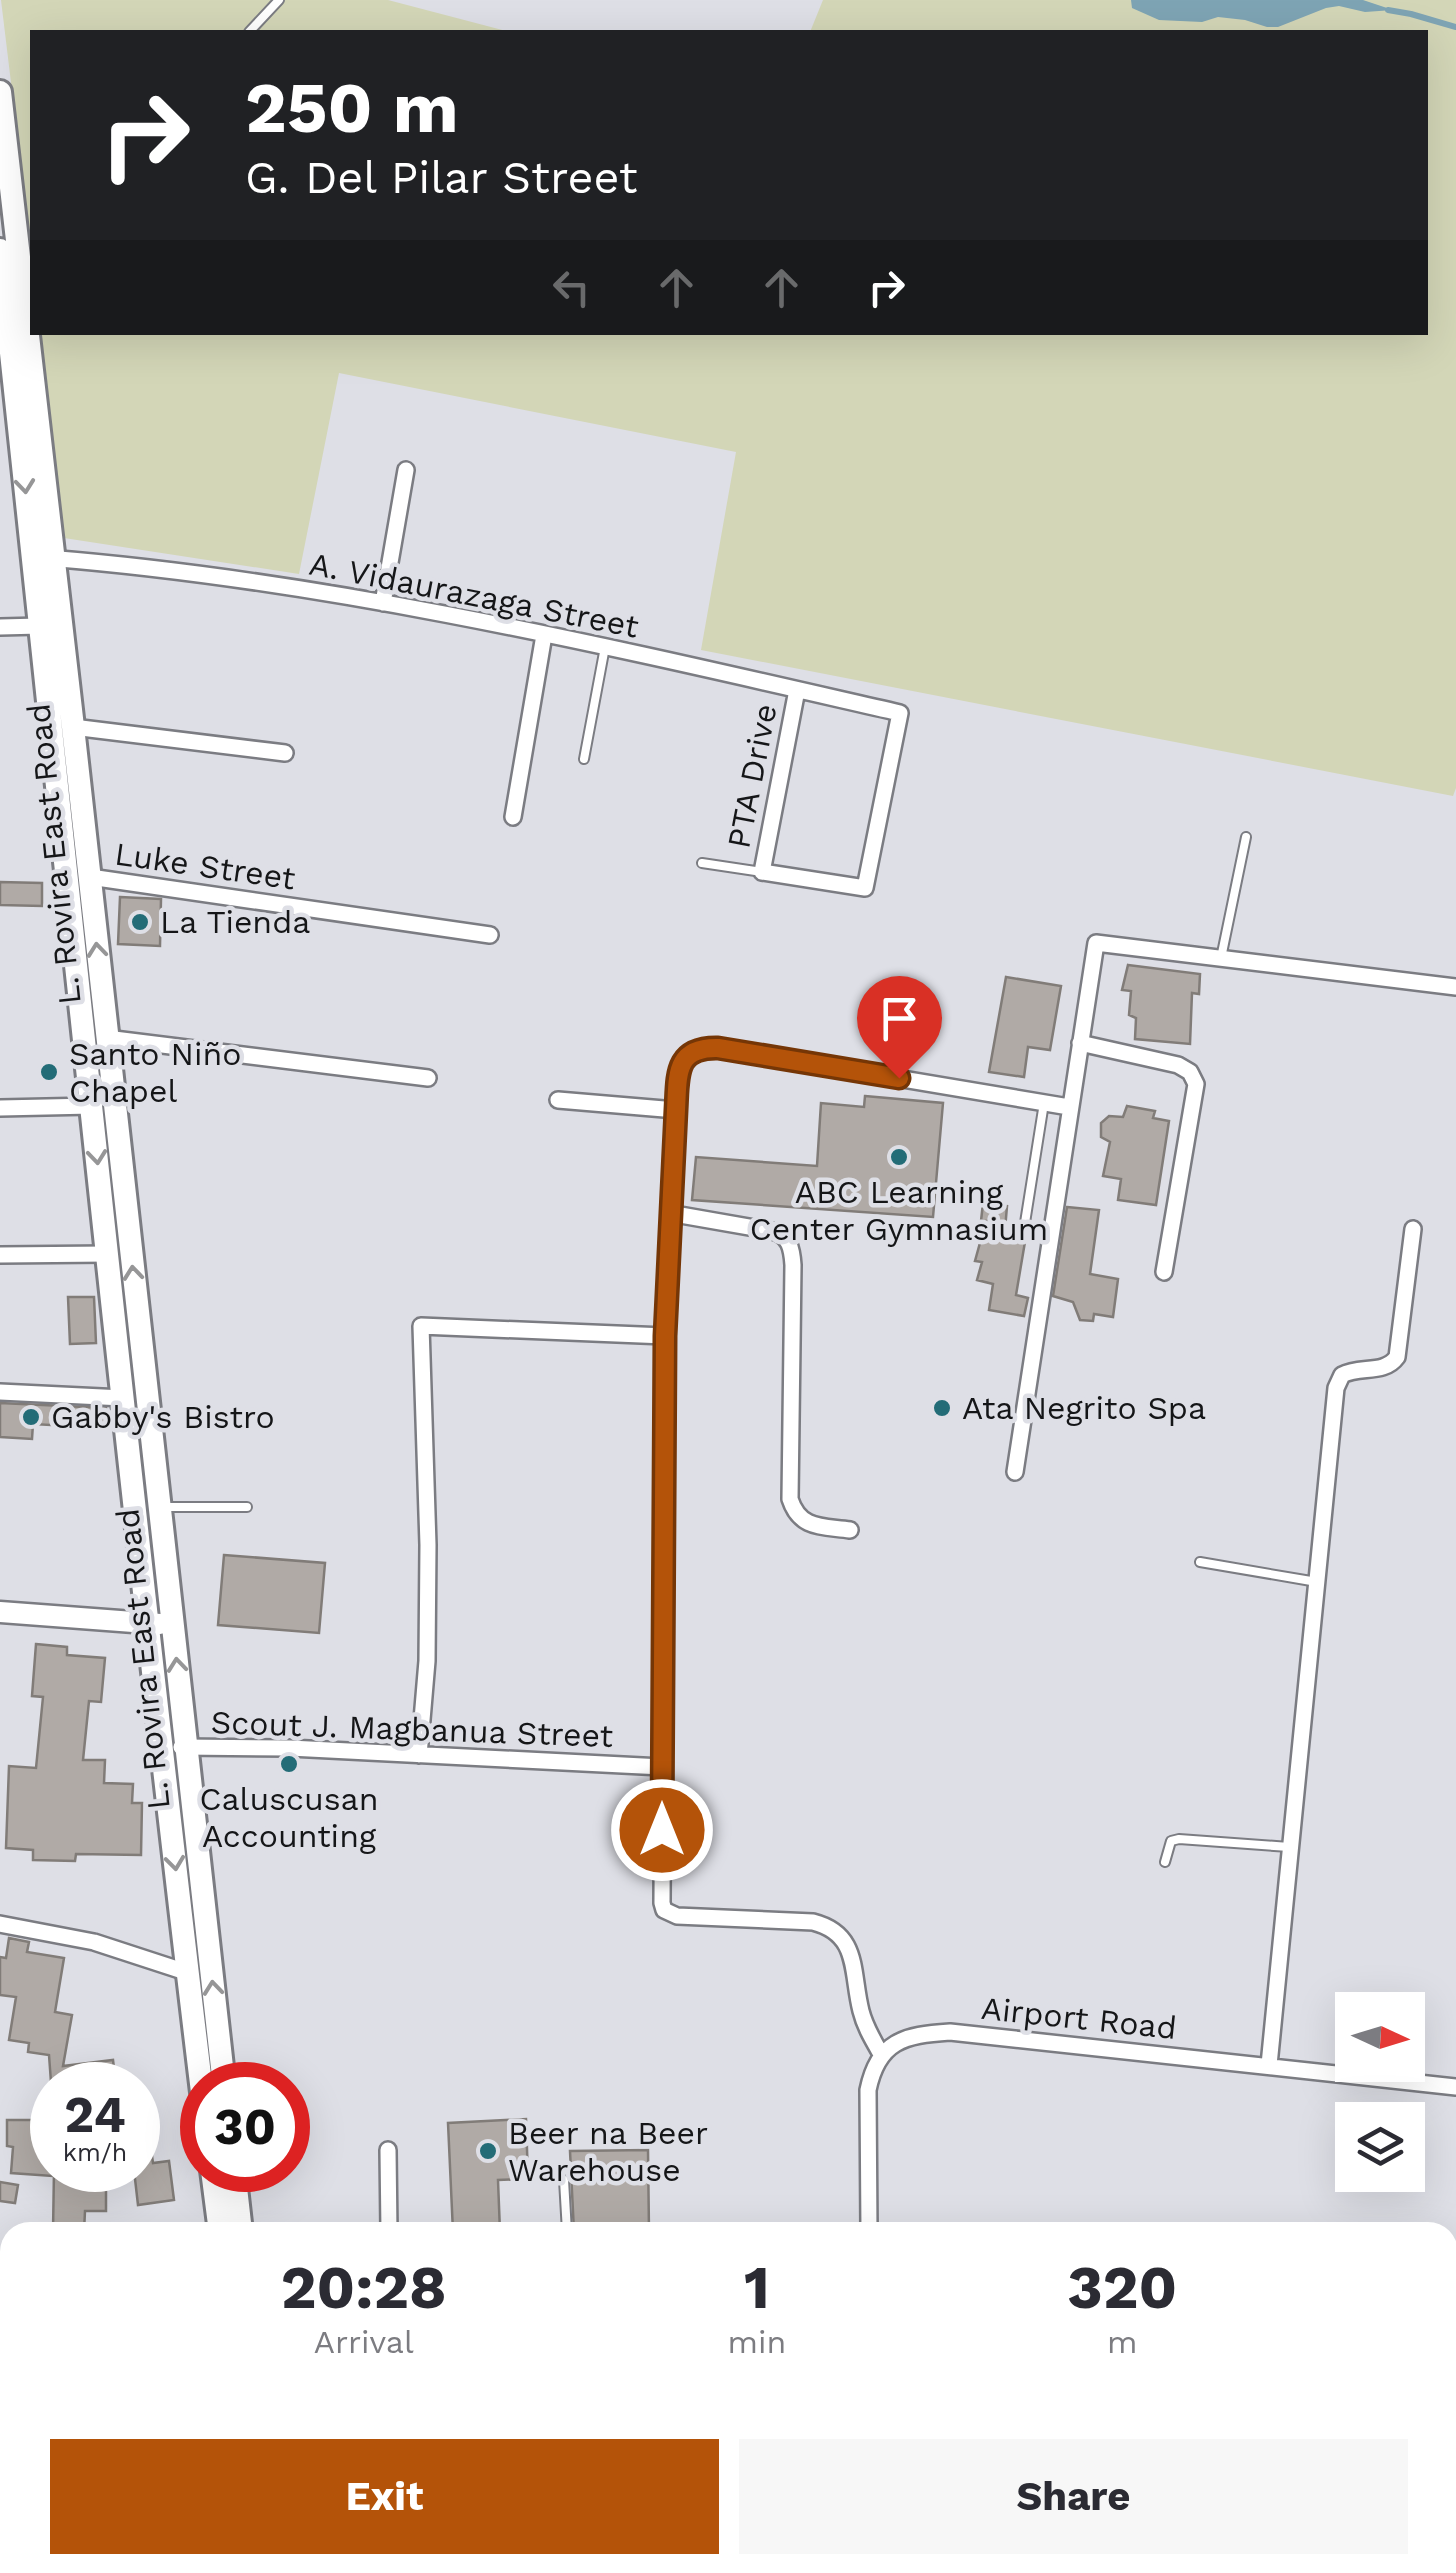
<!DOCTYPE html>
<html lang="en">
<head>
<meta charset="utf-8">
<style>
  body { margin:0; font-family:"Work Sans",sans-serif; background:#f7f7f7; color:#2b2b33; height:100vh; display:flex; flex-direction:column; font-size:38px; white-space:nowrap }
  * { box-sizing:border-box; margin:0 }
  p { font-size:32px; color:#7c7c81 }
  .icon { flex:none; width:55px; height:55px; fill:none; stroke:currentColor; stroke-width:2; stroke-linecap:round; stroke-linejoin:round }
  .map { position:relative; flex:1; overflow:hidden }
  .details { position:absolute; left:0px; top:2222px; width:1458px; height:352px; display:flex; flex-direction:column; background:#fff; border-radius:30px 30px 0 0; box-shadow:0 10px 40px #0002 }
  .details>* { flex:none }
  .banner { position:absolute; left:30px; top:30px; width:1398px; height:305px; border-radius:0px; box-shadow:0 10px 40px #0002; background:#202124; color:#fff; overflow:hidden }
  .needle { width:65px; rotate:94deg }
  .controls { position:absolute; left:1335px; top:1992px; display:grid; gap:20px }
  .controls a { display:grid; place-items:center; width:90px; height:90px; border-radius:0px; background:#fff; box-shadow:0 10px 40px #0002; font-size:50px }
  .speed { position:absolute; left:30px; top:2062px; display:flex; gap:20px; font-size:50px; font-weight:700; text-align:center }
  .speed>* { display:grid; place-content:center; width:130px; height:130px; border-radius:50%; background:#fff; box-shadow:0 10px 40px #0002; line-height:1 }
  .speed small { font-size:25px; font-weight:400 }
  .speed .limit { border:15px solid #d22; background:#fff; color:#111 }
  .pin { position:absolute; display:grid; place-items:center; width:85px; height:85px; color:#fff; margin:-102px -42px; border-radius:50% 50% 50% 0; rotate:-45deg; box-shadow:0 0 10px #0007 }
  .pin .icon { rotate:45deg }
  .me { position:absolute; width:110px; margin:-55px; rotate:0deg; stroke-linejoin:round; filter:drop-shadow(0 0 8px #0008) }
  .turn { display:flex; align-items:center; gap:35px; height:210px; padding:0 50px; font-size:45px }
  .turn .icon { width:130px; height:130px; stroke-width:2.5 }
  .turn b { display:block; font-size:70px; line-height:85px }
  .lanes { display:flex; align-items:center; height:95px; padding:0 50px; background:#0003; justify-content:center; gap:50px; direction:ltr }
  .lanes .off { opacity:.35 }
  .eta { display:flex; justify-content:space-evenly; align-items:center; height:170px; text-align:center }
  .eta b { font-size:60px; font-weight:700; line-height:70px }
  .action { display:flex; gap:20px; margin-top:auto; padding:20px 50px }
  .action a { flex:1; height:115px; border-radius:0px; background:#b45309; color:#fff; font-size:40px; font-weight:700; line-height:115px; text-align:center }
  .action a+a { background:#f7f7f7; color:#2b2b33 }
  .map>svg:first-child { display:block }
  .green { fill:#d3d6b7 }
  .water { fill:#7ea4b4 }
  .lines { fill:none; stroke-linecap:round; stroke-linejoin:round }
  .stream { stroke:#7ea4b4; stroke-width:6 }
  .building { fill:#b0aaa6; stroke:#817c78; stroke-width:2.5 }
  .service-casing { stroke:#7b7c82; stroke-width:12 }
  .minor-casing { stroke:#7b7c82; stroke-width:20 }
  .tertiary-casing { stroke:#7b7c82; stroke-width:25 }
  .secondary-casing { stroke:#7b7c82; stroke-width:28 }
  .service { stroke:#fff; stroke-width:8 }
  .minor { stroke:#fff; stroke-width:15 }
  .tertiary { stroke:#fff; stroke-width:20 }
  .secondary { stroke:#fff; stroke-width:22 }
  .oneway { stroke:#969697 }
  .route-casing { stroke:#753606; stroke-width:25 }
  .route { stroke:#b45309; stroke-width:18 }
  .poi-dot { fill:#236c77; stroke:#dedfe6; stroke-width:4 }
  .labels { text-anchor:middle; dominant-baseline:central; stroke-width:9; stroke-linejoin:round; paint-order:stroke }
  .street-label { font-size:32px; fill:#151618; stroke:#dedfe6 }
  .poi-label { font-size:32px; fill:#151618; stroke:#dedfe6; text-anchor:start }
</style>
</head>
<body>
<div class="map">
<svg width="1456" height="2573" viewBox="0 0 1456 2573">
  <rect width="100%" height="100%" fill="#dedfe6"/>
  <path class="green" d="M1,0H388L510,32H32V256Z
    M823,0H1456V788L1453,796L701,650L736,452L339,373L299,574L64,538L41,333L1425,332V32H810Z"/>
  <path class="water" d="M1131,0H1363L1393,10L1365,12L1339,6L1326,8L1278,27H1267L1245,20L1218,17L1202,22L1159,20L1132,8Z"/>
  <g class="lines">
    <path class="stream" d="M1388,10L1411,14L1456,27"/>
  </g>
  <path class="building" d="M0,882L42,883V906L0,905Z
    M120,897L161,899L160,946L118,944Z
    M1128,965L1200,974L1199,994L1192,993L1190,1044L1135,1039L1136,1018L1129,1015L1131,991L1122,990Z
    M1006,977L1061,986L1050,1050L1028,1047L1024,1077L989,1072Z
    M865,1096L943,1103L933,1217L692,1200L696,1157L817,1166L821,1103L864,1107Z
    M1127,1106L1155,1111L1153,1118L1169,1121L1156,1205L1118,1200L1121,1179L1103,1176L1110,1142L1101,1137V1123L1109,1116L1123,1117Z
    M983,1203L1007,1206L1005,1230L1026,1236L1016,1295L1028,1298L1024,1316L989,1310L993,1284L977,1280L982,1262L975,1261L986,1221H981Z
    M1067,1207L1099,1210L1090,1274L1118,1279L1113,1317L1094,1314L1093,1321L1080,1320L1073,1302L1053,1296Z
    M68,1297H94L96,1343L70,1344Z
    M0,1403L106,1408L105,1428L33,1424L32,1439L0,1437Z
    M224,1555L325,1563L319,1633L218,1625Z
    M36,1644L67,1647V1655L105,1658L101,1702L89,1701L83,1760H105L104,1783L133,1784L132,1803H142L141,1855L76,1854L75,1861L33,1860V1850L6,1848L9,1766L36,1768L43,1697L32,1696Z
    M9,1938L29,1942L27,1952L64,1958L55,2012L72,2015L63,2066L113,2060L116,2085H52V2096L49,2055L28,2052L29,2043L9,2040L16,1997L0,1995V1957L6,1958Z
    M526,2119L528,2179L498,2180L500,2232H453L448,2123Z
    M7,2120H52V2176L11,2173L13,2147L7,2146Z
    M148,2128L153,2163L169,2161L174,2200L138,2205L134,2170H138V2129Z
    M648,2150L649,2232H574L570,2151Z
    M54,2170H79L78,2187L106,2188V2211H85L84,2232H53Z
    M0,2182L18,2185L15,2203L0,2201Z"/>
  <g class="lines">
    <g class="service-casing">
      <path id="service" d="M249,32L279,0
        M584,759L605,647
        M702,863L762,872
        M1221,958L1246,837
        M1024,1229L1044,1103
        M163,1507H247
        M1200,1562L1317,1582
        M1165,1862L1171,1841L1179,1839L1289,1847
        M564,2180L567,2232
        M1240,2565V2573"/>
    </g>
    <g class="minor-casing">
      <path id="minor" d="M47,558C336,581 619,649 900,713L865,888L762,872L797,690
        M383,603L406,470
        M0,627L40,626
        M73,727L285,753
        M513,817L544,635
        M90,877L490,935
        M106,1038L428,1078
        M1080,1043L1178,1065L1190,1072L1196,1084L1164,1272
        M558,1100L676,1110
        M0,1108L92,1106
        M669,1213L772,1231C790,1235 792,1250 793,1265L790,1499C800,1530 823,1526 850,1530
        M0,1255L108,1254
        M0,1392L123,1398
        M1015,1472L1096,943L1456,987
        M181,1747L290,1748L662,1767
        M419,1755L427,1661L428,1545L421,1326L665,1336
        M0,1924L94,1942L189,1973
        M881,2054C873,2040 865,2027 861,2011C851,1972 860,1934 813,1922L677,1916L664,1910L662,1903L665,1336L678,1076C685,1052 693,1047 718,1048L1069,1107
        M1269,2065L1336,1388L1342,1375C1360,1365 1384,1375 1397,1357L1413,1229
        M388,2150L389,2232
        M869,2232L868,2090C878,2041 904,2035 950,2032L1456,2087
        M533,2565L534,2573
        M880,2565V2573"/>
    </g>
    <g class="tertiary-casing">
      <path id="tertiary" d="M0,1612L160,1624"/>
    </g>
    <g class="secondary-casing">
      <path id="secondary" d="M0,92L73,727L224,2085
        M0,250C66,864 128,1479 202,2092
        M212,2170L220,2232
        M234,2170L241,2232
        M0,2332L10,2333
        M276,2565L277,2573"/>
    </g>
    <use href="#service" class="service"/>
    <use href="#minor" class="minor"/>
    <use href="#tertiary" class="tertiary"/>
    <use href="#secondary" class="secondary"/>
  </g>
  <defs><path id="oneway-chevron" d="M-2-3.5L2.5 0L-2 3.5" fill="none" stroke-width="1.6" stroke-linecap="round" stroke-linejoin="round" transform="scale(2.5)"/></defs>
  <g class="oneway">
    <use href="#oneway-chevron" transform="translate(25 486) rotate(84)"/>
    <use href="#oneway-chevron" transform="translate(97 950) rotate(-96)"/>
    <use href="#oneway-chevron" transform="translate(97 1157) rotate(84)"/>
    <use href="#oneway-chevron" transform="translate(133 1273) rotate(-96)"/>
    <use href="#oneway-chevron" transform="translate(177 1665) rotate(-96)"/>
    <use href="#oneway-chevron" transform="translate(175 1863) rotate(83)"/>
    <use href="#oneway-chevron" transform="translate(213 1988) rotate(-96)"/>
  </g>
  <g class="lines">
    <g class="route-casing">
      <path id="route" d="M662,1830L665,1336L676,1110C678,1076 674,1047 718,1048L899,1078"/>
    </g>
    <use href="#route" class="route"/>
  </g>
  <g class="poi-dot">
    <circle cx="140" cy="922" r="10"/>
    <circle cx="49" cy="1072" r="10"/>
    <circle cx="899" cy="1157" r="10"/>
    <circle cx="942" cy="1408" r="10"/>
    <circle cx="31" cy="1417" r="10"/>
    <circle cx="289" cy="1764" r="10"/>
    <circle cx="488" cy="2151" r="10"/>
  </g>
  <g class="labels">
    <g class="street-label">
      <text transform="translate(474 595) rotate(11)">A. Vidaurazaga Street</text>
      <text transform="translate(752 776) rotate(-79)">PTA Drive</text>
      <text transform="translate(54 854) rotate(-96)">L. Rovira East Road</text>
      <text transform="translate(205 866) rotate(8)">Luke Street</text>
      <text transform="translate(143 1659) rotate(-96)">L. Rovira East Road</text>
      <text transform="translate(412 1729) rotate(2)">Scout J. Magbanua Street</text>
      <text transform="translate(1079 2018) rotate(6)">Airport Road</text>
    </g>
    <g class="poi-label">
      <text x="160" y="922">La Tienda</text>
      <text x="69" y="1054">Santo Niño<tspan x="69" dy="37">Chapel</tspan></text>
      <text x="899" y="1192" text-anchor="middle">ABC Learning<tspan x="899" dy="37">Center Gymnasium</tspan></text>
      <text x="962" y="1408">Ata Negrito Spa</text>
      <text x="51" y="1417">Gabby's Bistro</text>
      <text x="289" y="1799" text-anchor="middle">Caluscusan<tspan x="289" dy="37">Accounting</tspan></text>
      <text x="508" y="2133">Beer na Beer<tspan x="508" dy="37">Warehouse</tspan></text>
    </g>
  </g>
</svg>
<div class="controls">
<a><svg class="needle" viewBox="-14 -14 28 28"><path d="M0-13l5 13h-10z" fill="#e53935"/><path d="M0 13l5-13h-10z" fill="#7c7c81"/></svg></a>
<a><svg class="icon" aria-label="layers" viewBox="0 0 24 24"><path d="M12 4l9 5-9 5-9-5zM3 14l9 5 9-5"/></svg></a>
</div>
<div class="speed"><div>24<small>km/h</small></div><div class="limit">30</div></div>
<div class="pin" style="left:899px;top:1078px;background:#d93025"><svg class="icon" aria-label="arrive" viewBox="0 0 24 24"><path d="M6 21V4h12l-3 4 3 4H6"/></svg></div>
<svg class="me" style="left:662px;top:1830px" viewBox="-20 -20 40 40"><circle r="17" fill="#b45309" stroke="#fff" stroke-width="3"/><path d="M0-11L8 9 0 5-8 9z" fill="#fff"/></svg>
<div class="banner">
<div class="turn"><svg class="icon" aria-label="right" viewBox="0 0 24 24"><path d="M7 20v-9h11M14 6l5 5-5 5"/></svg><div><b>250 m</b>G. Del Pilar Street</div></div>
<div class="lanes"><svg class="icon off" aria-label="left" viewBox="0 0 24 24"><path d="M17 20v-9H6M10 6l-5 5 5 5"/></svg><svg class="icon off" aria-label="ahead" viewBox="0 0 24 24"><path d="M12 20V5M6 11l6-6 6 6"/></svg><svg class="icon off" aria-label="ahead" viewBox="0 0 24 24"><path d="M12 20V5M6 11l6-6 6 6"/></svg><svg class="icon" aria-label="right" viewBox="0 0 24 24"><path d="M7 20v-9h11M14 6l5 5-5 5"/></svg></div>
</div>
<section class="details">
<div class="eta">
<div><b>20:28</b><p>Arrival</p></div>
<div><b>1</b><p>min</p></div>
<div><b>320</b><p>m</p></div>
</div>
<div class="action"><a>Exit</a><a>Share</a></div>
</section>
</div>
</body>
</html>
